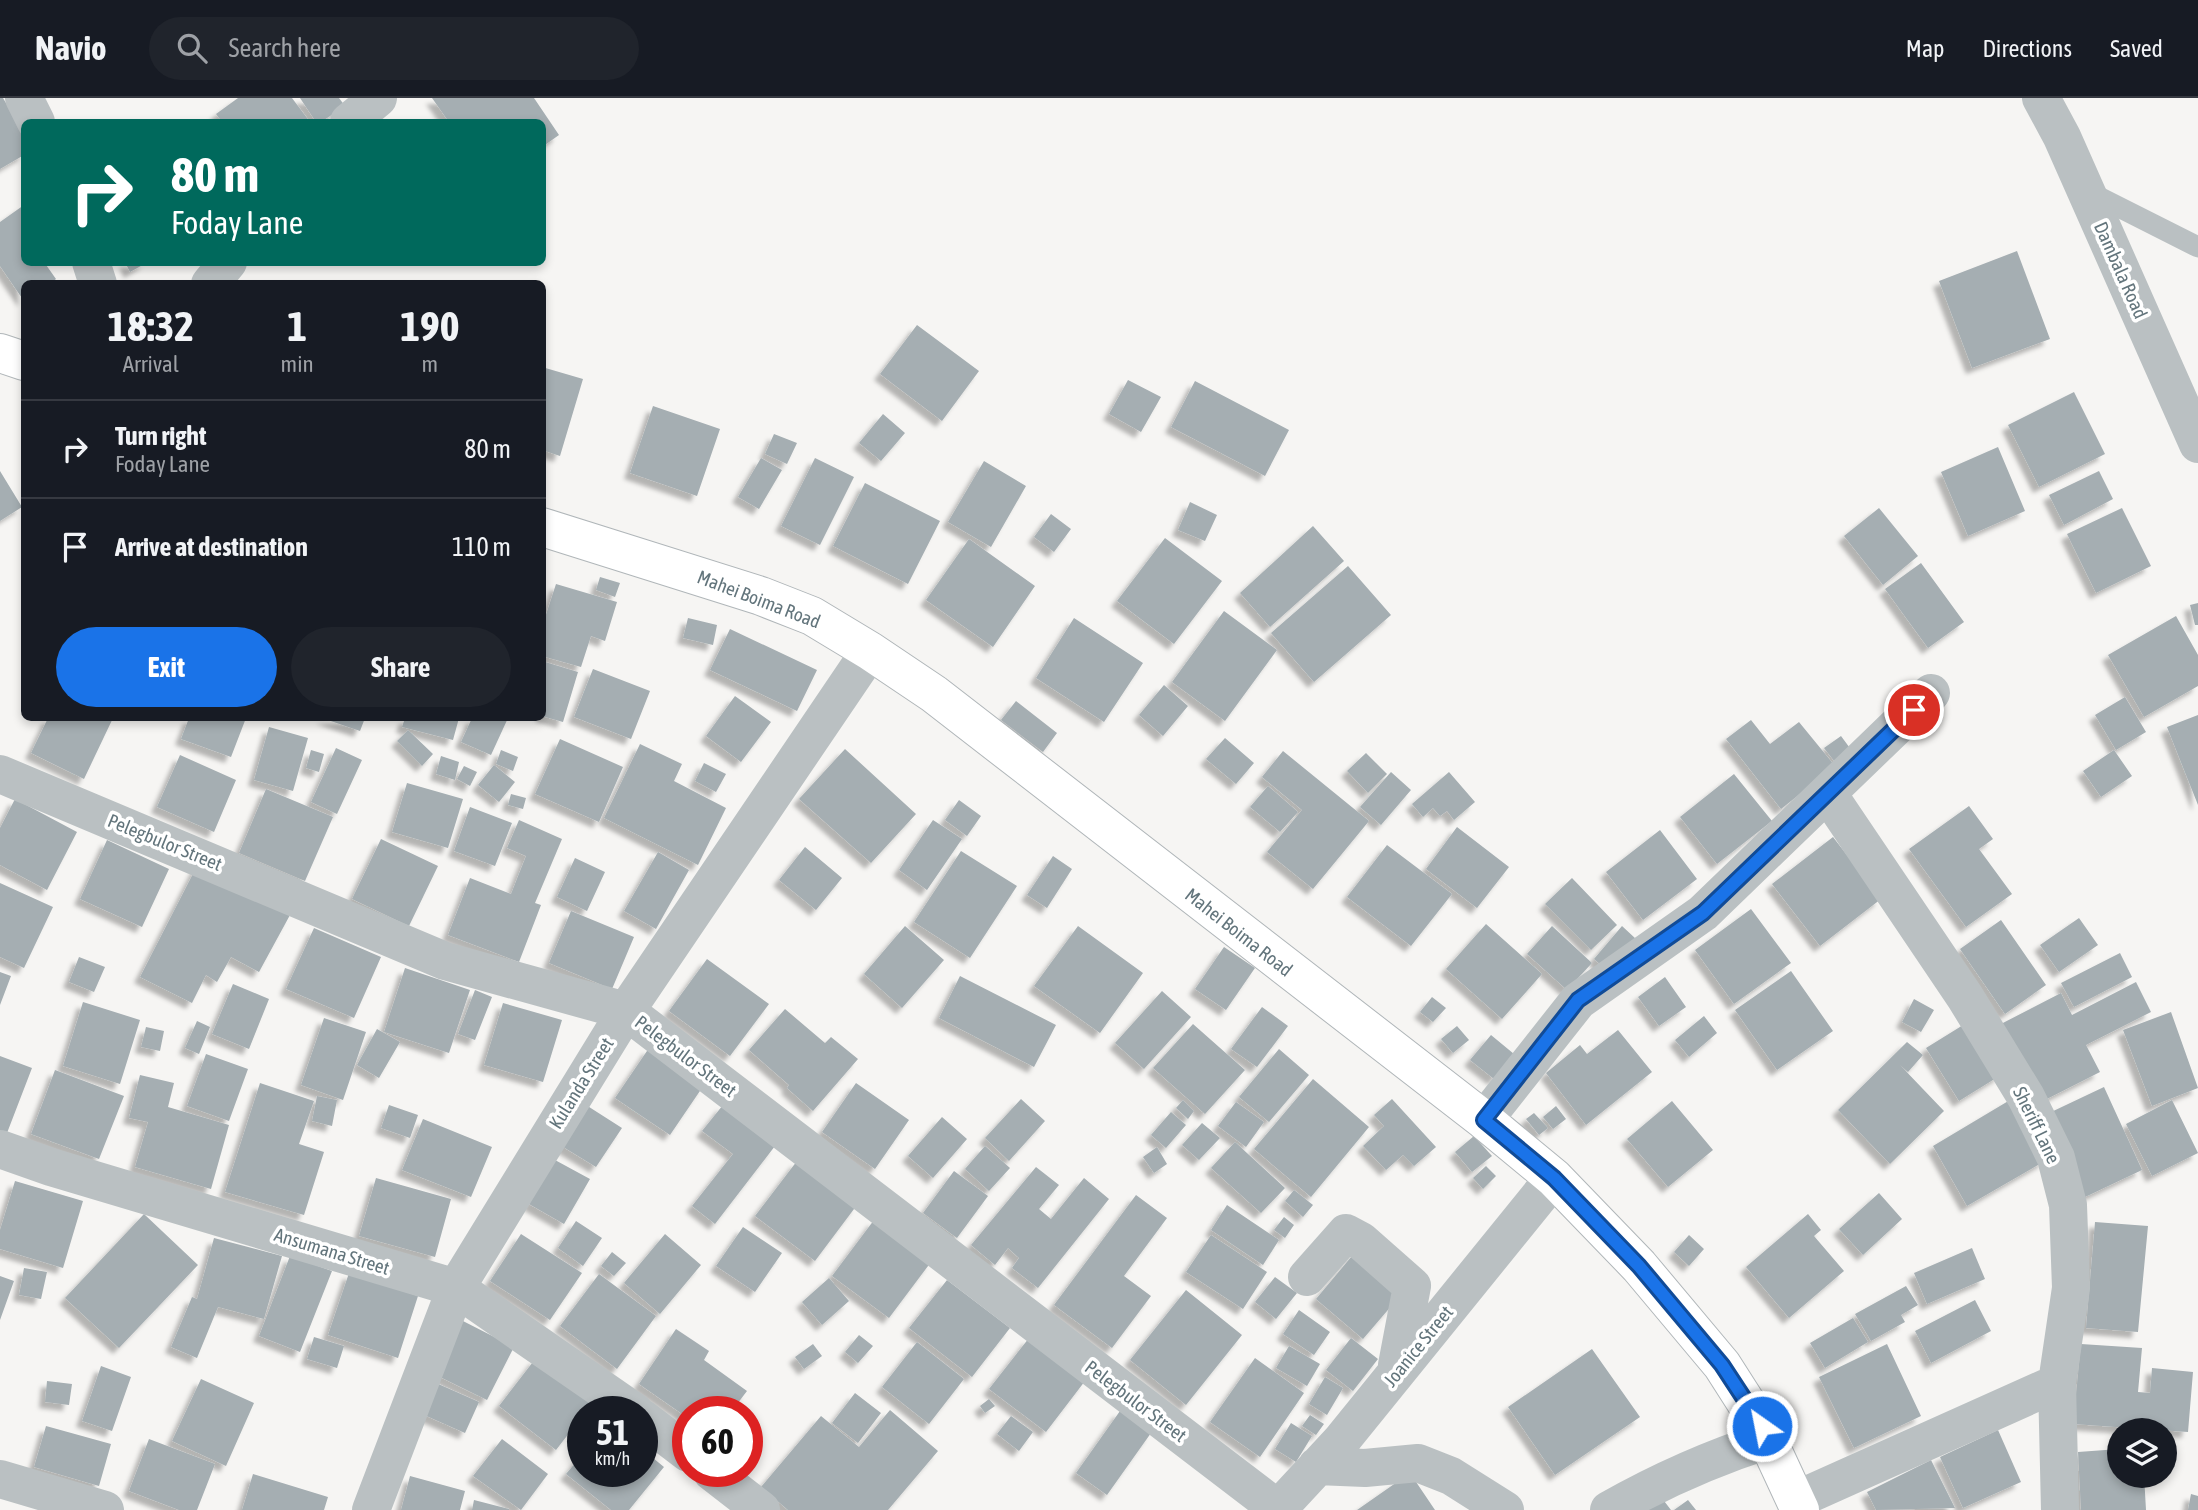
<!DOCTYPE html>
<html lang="en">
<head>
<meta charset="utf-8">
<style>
  body { margin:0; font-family:"Asap Condensed",sans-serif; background:#20242c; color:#f1f3f6; height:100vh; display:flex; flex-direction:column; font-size:26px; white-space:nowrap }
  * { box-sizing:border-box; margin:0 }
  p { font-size:23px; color:#9ea1a6 }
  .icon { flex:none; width:38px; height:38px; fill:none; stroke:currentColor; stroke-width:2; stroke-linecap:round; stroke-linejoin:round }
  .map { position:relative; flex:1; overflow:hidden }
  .drawer { position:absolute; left:21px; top:182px; width:525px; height:441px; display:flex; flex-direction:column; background:#171b24; border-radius:10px; box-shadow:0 4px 10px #0003 }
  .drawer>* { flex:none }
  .hud { position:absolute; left:21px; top:21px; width:525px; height:147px; border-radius:10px; box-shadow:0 4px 10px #0003; background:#00695c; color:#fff; overflow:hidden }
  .fabs { position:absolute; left:2107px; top:1320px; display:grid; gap:14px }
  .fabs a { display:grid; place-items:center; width:70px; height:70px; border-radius:50%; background:#171b24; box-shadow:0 4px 10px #0003; font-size:35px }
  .speed { position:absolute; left:567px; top:1298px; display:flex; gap:14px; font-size:35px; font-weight:700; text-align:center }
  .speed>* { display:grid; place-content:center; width:91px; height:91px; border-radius:50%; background:#171b24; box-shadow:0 4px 10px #0003; line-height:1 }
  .speed small { font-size:18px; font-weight:400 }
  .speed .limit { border:10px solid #d22; background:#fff; color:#111 }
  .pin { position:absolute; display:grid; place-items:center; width:60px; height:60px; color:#fff; margin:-30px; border:4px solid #fff; border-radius:50%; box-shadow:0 2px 7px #0007 }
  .me { position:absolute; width:77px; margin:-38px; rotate:327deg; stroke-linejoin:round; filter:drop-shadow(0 0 5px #0008) }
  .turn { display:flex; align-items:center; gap:24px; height:147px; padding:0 35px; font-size:32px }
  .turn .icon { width:91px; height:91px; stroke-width:2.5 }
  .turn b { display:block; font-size:49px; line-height:60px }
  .eta { display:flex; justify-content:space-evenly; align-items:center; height:119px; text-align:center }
  .eta b { font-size:42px; font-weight:700; line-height:49px }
  .action { display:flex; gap:14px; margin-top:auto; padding:14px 35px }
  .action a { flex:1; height:80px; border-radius:42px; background:#1a73e8; color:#fff; font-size:28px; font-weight:700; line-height:80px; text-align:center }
  .action a+a { background:#20242c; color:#f1f3f6 }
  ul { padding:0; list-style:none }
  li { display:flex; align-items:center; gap:21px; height:98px; padding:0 35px; border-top:2px solid #363941 }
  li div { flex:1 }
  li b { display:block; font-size:26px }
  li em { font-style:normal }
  header { display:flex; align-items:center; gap:42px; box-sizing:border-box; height:98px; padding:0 35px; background:#171b24; border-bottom:2px solid #363941 }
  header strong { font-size:33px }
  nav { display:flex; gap:38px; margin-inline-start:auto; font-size:24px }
  .search { width:490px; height:63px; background:#20242c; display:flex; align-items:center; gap:18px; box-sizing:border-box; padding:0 24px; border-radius:38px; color:#9ea1a6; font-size:26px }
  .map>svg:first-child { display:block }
  .building { fill:#a5aeb2; filter:url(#shadow) }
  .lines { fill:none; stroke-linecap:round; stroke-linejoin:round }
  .primary-casing { stroke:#b0b6b9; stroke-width:40 }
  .service { stroke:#bac0c2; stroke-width:21 }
  .minor { stroke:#bac0c2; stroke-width:38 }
  .tertiary { stroke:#bac0c2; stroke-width:38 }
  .primary { stroke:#fff; stroke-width:38 }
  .route-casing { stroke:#114b97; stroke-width:18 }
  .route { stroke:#1a73e8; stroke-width:12 }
  .labels { text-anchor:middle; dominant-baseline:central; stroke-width:7; stroke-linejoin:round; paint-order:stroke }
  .street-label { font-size:19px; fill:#63757c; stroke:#fff }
</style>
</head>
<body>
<header>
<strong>Navio</strong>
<div class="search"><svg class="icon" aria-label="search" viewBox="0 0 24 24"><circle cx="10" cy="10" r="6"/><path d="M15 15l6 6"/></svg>Search here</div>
<nav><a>Map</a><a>Directions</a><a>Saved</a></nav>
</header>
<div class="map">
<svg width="2198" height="1412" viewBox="0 0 2198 1412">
  <defs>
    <filter id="shadow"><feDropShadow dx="-6" dy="6" stdDeviation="2" flood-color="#0004"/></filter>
  </defs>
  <rect width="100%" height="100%" fill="#f6f5f3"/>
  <path class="building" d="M0,0H3L24,35V57L0,71Z
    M238,0H292L310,24H222L216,16Z
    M300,0H339L345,8L321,24H316Z
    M432,0H534L559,37L542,49V24H449Z
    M24,107V164H44L56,181L50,186H24V203L0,168V124Z
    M2017,153L2050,241L1972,270L1939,183Z
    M125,164H148L130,174Z
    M917,227L979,273L942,323L880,276Z
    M542,269L583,281L560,358L542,352Z
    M1128,282L1161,299L1141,334L1109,316Z
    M1195,283L1289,332L1265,378L1171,329Z
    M2074,294L2105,356L2039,389L2008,327Z
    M653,308L720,331L697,398L630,375Z
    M883,316L905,335L881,363L859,345Z
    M774,336L797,345L787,366L765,356Z
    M1998,349L2025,413L1968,438L1941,374Z
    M761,360L782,372L759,411L738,399Z
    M815,360L854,379L820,447L781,428Z
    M984,363L1026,388L991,449L948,424Z
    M0,373L22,409L0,423Z
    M2099,373L2113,401L2064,427L2049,397Z
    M865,385L940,423L908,486L833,448Z
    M1190,404L1217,417L1205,443L1178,432Z
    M1879,410L1918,458L1883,487L1844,438Z
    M2122,410L2151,468L2096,495L2067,436Z
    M1051,416L1071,431L1054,454L1034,439Z
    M1313,428L1344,463L1270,529L1240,495Z
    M1165,440L1222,483L1174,546L1117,503Z
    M969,441L1035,488L993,549L926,502Z
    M1921,465L1964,524L1928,550L1885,491Z
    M1348,468L1391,517L1314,584L1271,535Z
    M600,479L620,485L615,499L596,492Z
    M556,486L617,504L605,543L591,538L581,569L542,558V529Z
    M2198,505V527H2195L2190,507Z
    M1224,513L1277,552L1225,623L1172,584Z
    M2176,518L2198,557V588L2144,619L2108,557Z
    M688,520L717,527L713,547L683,540Z
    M1074,520L1143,565L1104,624L1036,580Z
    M730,531L817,572L797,613L710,572Z
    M542,563L578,574L563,624L542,618Z
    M593,571L650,593L631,641L574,619Z
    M1164,587L1188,608L1163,638L1139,617Z
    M735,598L771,624L741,664L706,638Z
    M2125,599L2146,634L2116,652L2095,617Z
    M1016,603L1057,635L1043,654L1001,622Z
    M2198,617V707L2167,629Z
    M48,620H113L84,681L31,655Z
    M189,620H246L231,659L181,641Z
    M322,620H365L360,633Z
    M405,620H459L453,642L402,629Z
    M472,620H508L491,657L461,644Z
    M1751,622L1770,646L1799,624L1835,668L1781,711L1726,641Z
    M269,629L308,640L293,693L254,682Z
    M408,632L433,656L422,668L397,643Z
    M1841,638L1858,661L1842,673L1824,650Z
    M1225,640L1254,665L1236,686L1206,661Z
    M560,641L623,669L599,724L535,696Z
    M640,646L682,666L674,683L726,710L698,767L604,720Z
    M336,650L362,662L337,716L311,704Z
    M845,651L916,716L871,765L799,701Z
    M311,652L324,656L319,674L306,670Z
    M501,652L518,659L513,673L496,666Z
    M2114,652L2132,678L2101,699L2083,673Z
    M1283,653L1369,723L1313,791L1267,754L1302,712L1262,679Z
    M1366,655L1387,676L1368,695L1347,673Z
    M180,657L236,682L214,734L157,709Z
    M441,658L459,664L455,682L436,676Z
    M704,665L726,676L716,694L695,683Z
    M494,667L515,684L499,704L478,687Z
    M464,668L477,674L470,688L457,681Z
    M1391,674L1411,692L1381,727L1360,709Z
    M1449,674L1475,704L1454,722L1447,713L1440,718L1433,710L1423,719L1412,706Z
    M1734,676L1772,723L1717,766L1680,719Z
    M407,685L463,701L448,750L392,734Z
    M1268,688L1298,714L1280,734L1250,709Z
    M266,691L333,719L305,783L239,755Z
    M511,696L526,700L523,711L508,707Z
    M15,701L77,734L47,792L0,767V730Z
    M959,702L981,718L967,738L945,722Z
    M1969,708L1993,741L1979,751L2012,796L1966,829L1909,751Z
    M470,709L512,725L495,768L454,753Z
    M519,722L562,741L535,805L541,807L519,864L448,837L470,780L511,796L526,758L507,750Z
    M933,722L962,741L927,792L899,772Z
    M1457,729L1509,769L1477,810L1426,771Z
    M1660,732L1697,781L1643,822L1606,774Z
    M1833,739L1881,801L1820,848L1772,786Z
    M381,741L438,768L409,828L352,801Z
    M107,742L169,771L142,829L80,801Z
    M1387,747L1452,796L1411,848L1347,799Z
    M805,749L842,780L816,812L779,782Z
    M961,753L1017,788L970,860L914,824Z
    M658,754L689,772L656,831L624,813Z
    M1053,758L1072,771L1047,810L1027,797Z
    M575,760L605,774L587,813L557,799Z
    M197,768L290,817L259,874L231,859L217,884L206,877L192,905L140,879Z
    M1572,780L1617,827L1591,852L1545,806Z
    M0,785L53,809L24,870L0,859Z
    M1751,811L1791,865L1734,906L1695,852Z
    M571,813L634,839L612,891L549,865Z
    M2079,820L2098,847L2059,874L2040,847Z
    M2001,822L2046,887L2005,916L1960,851Z
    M1486,826L1542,876L1502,921L1446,871Z
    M905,828L944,862L902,910L864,876Z
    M1078,828L1143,875L1100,935L1034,888Z
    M1552,828L1592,865L1567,892L1527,856Z
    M1622,828L1636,841L1608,873L1594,861Z
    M314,830L381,859L354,920L286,891Z
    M1224,849L1255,870L1226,912L1195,891Z
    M2120,855L2132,879L2074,909L2061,885Z
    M79,859L105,869L94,894L69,884Z
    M707,861L769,906L730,958L669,913Z
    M405,870L470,892L449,955L384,934Z
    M1791,873L1833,933L1777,972L1735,912Z
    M0,874L11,878L0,907Z
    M960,878L1056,927L1034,969L939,920Z
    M1665,879L1686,909L1659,928L1638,899Z
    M2136,884L2151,914L2086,947L2100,974L2039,1005L1999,927L2061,895L2072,917Z
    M233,886L269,901L249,951L212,936Z
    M475,892L492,899L475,942L458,936Z
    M1162,893L1191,919L1144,971L1115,945Z
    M1432,899L1446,910L1433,924L1420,914Z
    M1914,901L1934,912L1921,934L1902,924Z
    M83,904L140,922L120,986L63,968Z
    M503,905L562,922L543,984L484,967Z
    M1262,909L1288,928L1257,969L1231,951Z
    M785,911L825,945L831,939L858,961L813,1013L787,990L789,987L749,952Z
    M2171,914L2198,990L2152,1008L2123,932Z
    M1704,918L1717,935L1689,959L1675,942Z
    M324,920L366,934L343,1002L301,987Z
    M197,923L210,929L199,956L185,950Z
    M1968,924L2001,977L1959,1003L1926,950Z
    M1193,926L1245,972L1205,1016L1153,970Z
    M1457,928L1469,942L1453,955L1441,941Z
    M146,929L164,933L160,953L141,949Z
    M377,931L400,944L379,980L357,967Z
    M1618,932L1652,974L1586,1027L1546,975L1580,947L1587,956Z
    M1491,937L1514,956L1494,981L1470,962Z
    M1907,944L1923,957L1908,974L1900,967L1944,1013L1890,1066L1838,1012Z
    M649,950L704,987L670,1037L615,1000Z
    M1279,951L1309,977L1269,1024L1239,999Z
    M206,956L248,971L229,1023L187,1008Z
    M0,958L32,970L7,1035L0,1033Z
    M55,972L124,998L99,1061L31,1036Z
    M140,977L174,985L168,1009L229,1027L211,1091L135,1069L148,1024L129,1020Z
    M1313,981L1369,1029L1311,1099L1254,1051Z
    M260,985L314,1003L299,1046L324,1054L304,1117L225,1094Z
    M856,985L909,1022L875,1071L822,1034Z
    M2104,989L2142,1072L2085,1099L2047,1016Z
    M317,998L337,1002L332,1028L312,1023Z
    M1021,1001L1045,1023L1009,1063L985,1040Z
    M1392,1001L1436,1049L1414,1068L1403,1057L1386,1072L1363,1048L1384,1028L1374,1017Z
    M1183,1002L1194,1013L1188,1021L1176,1010Z
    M2010,1002L2045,1063L1967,1108L1933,1048Z
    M2172,1002L2198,1055L2152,1078L2126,1026Z
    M1672,1003L1713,1052L1668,1089L1627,1041Z
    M1236,1004L1264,1024L1246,1049L1218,1028Z
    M389,1007L418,1017L410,1040L381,1030Z
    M586,1007L622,1030L596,1069L560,1047Z
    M723,1007L775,1048L715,1126L692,1108L733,1056L702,1033Z
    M1556,1008L1566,1021L1553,1031L1543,1019Z
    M1171,1014L1186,1027L1166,1050L1151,1037Z
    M1534,1015L1548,1030L1539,1037L1526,1021Z
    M942,1019L967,1041L933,1080L908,1058Z
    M423,1021L492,1049L471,1099L402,1072Z
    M1202,1025L1220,1040L1199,1062L1182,1047Z
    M1474,1038L1492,1058L1472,1074L1455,1054Z
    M1235,1044L1285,1090L1261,1115L1211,1070Z
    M985,1048L1010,1070L989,1093L965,1071Z
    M1157,1049L1167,1066L1154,1075L1143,1059Z
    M555,1062L590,1081L564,1126L529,1106Z
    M797,1063L857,1107L815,1163L755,1118Z
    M1486,1068L1496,1078L1483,1091L1473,1080Z
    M1036,1069L1059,1087L1039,1111L1051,1121L1084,1080L1109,1101L1038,1190L1012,1170L1019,1160L1008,1150L995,1167L971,1147Z
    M954,1073L988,1098L957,1140L923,1115Z
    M376,1080L451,1101L435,1159L359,1138Z
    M15,1083L83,1103L63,1170L0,1151V1132Z
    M1294,1092L1313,1107L1303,1119L1285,1103Z
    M1879,1095L1902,1121L1863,1157L1839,1131Z
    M1136,1097L1167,1120L1124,1178L1151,1198L1112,1250L1054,1207Z
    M1227,1107L1279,1142L1263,1167L1211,1132Z
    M144,1116L198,1167L119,1250L65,1200Z
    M1808,1116L1821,1132L1814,1138L1844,1173L1789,1220L1746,1169Z
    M1284,1119L1294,1127L1285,1140L1274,1132Z
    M874,1122L931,1164L889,1220L832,1178Z
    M576,1123L602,1140L583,1168L558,1150Z
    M2095,1124L2148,1128L2138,1234L2086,1230Z
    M743,1129L782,1155L755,1194L716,1168Z
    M521,1136L582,1175L550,1222L490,1183Z
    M665,1136L701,1167L660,1216L624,1185Z
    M1211,1137L1267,1174L1243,1211L1186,1174Z
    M1689,1137L1704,1151L1689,1168L1674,1154Z
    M214,1140L282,1158L264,1221L218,1209L197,1260L171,1249L192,1199L197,1201Z
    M1972,1150L1985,1181L1927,1206L1914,1175Z
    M1357,1152L1405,1192L1363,1241L1316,1201Z
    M612,1154L626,1165L614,1178L601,1168Z
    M290,1158L332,1173L300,1254L259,1238Z
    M24,1170L47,1174L41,1201L19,1197Z
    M349,1175L418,1198L398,1260L328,1237Z
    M599,1176L656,1218L617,1271L560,1228Z
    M0,1178L14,1183L0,1222Z
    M1275,1179L1297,1195L1276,1221L1255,1204Z
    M829,1180L849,1203L822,1227L802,1204Z
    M947,1182L1010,1230L972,1279L909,1230Z
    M1906,1188L1918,1207L1901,1217L1905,1224L1871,1243L1855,1216Z
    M1186,1192L1242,1237L1186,1307L1130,1262Z
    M1975,1202L1991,1233L1931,1265L1915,1233Z
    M1299,1212L1330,1234L1314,1257L1283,1236Z
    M1853,1220L1868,1244L1825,1270L1810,1245Z
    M461,1222L514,1249L487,1302L434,1276Z
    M676,1231L709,1253L704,1262L747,1293L731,1314H688V1320L639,1286Z
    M859,1237L873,1248L858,1265L845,1254Z
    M314,1239L344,1248L337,1270L307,1261Z
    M1029,1240L1085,1283L1046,1334L989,1291Z
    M1351,1240L1378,1261L1353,1293L1326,1272Z
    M917,1244L964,1281L929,1326L882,1289Z
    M813,1246L822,1258L804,1271L795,1259Z
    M1887,1246L1921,1318L1854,1350L1819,1279Z
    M2081,1246L2142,1250L2138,1294L2150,1295L2152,1270L2193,1274L2188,1334L2073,1326Z
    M1289,1248L1320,1266L1307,1288L1276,1270Z
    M1592,1251L1640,1319L1555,1377L1508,1309Z
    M536,1260L593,1304L583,1314V1317L556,1352L499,1308Z
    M1255,1260L1304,1295L1260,1359L1210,1324Z
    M101,1268L131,1279L112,1333L82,1323Z
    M1325,1279L1343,1290L1327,1317L1309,1306Z
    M201,1281L254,1305L226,1368L172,1343Z
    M47,1283L72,1286L69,1307L45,1304Z
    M436,1285L479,1304L465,1335L422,1316Z
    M855,1295L881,1315L858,1345L832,1325Z
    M989,1301L995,1308L985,1315L980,1308Z
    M890,1312L938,1353L888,1412H788L761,1389L821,1318L859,1349Z
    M1120,1313L1151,1335L1107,1397L1076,1375Z
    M1310,1317L1324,1326L1316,1337L1302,1328Z
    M1011,1318L1033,1334L1019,1353L997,1336Z
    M1291,1325L1312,1338L1296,1364L1275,1351Z
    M46,1328L111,1346L99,1388L34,1369Z
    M1998,1332L2021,1384L1963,1410L1940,1359Z
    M149,1341L215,1366L197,1412H179L129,1393Z
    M502,1341L548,1376L521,1412L473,1378Z
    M642,1351L664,1369L629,1412H611L566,1376L583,1356V1374H642Z
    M2119,1351V1377H2144L2146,1412H2081L2078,1354Z
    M1931,1362L1955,1410L1876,1412L1867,1394Z
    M1410,1375L1435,1412H1357Z
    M253,1376L328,1399L324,1412H242Z
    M410,1378L465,1393L460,1412H401Z
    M2191,1396L2198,1398V1412H2188Z
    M1661,1399L1671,1412H1644Z
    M474,1402L509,1411V1412H472Z
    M1688,1402L1696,1412H1674Z"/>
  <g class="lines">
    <g class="primary-casing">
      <path id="primary" d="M0,255L24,263
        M542,429L761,498L812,518L870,553L934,596L1484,1022L1554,1080L1639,1168L1722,1267L1761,1328L1800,1412"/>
    </g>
    <path class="service" d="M2087,93L2198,149"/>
    <path class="minor" d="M24,0L36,24
      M349,24L378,0
      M91,164L98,186
      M210,186L228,164
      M0,676L445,863L626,913L1278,1411
      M1828,696L1965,899L2026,999L2056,1060L2068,1107L2071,1190L2057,1285L2060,1412
      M1484,1022L1578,903L1703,815L1931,595
      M0,1051L51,1069L456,1190L635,1314
      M1307,1179L1346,1135L1361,1143L1412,1188L1397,1267
      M642,1320L688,1355
      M1317,1368L1365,1370L1418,1365L1451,1378L1505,1412
      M712,1374L761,1412
      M0,1381L105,1412
      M1796,1402L2057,1285
      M371,1412L456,1190L626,913L870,553
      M1277,1412L1341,1343L1554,1080
      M1609,1412C1660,1383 1712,1360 1768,1342"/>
    <path class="tertiary" d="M2041,0L2062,39L2198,346"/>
    <use href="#primary" class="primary"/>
  </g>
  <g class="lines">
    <g class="route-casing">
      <path id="route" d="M1762,1328L1722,1267L1639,1168L1554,1080L1484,1022L1578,902L1703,815L1914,612"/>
    </g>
    <use href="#route" class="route"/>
  </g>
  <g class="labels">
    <g class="street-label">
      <text transform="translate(2121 172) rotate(66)">Dambala Road</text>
      <text transform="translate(759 501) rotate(21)">Mahei Boima Road</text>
      <text transform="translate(165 744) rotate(22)">Pelegbulor Street</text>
      <text transform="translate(1239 834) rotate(38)">Mahei Boima Road</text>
      <text transform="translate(686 958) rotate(37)">Pelegbulor Street</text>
      <text transform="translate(581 985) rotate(-58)">Kulanda Street</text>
      <text transform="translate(2037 1027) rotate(64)">Sheriff Lane</text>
      <text transform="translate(332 1153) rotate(17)">Ansumana Street</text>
      <text transform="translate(1418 1248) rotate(-51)">Joanice Street</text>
      <text transform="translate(1136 1303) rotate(37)">Pelegbulor Street</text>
    </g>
  </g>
</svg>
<div class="fabs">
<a><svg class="icon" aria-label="layers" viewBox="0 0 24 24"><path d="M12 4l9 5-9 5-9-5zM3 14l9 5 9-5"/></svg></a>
</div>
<div class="speed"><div>51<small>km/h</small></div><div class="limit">60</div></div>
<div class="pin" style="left:1914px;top:612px;background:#d93025"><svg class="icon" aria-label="arrive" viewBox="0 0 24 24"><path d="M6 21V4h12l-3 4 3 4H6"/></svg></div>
<svg class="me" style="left:1762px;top:1328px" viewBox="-20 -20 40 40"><circle r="17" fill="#1a73e8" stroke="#fff" stroke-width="3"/><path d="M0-11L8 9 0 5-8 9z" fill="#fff"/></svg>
<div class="hud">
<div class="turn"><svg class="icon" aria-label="right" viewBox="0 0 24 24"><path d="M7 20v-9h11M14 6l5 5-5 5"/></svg><div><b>80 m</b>Foday Lane</div></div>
</div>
<section class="drawer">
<div class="eta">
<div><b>18:32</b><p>Arrival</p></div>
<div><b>1</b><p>min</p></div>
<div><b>190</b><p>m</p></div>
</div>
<ul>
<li><svg class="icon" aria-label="right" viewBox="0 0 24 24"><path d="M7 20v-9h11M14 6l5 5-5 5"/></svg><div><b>Turn right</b><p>Foday Lane</p></div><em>80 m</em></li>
<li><svg class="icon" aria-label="arrive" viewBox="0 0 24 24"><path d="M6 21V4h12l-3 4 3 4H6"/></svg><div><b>Arrive at destination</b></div><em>110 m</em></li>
</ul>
<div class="action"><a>Exit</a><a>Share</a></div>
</section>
</div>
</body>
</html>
